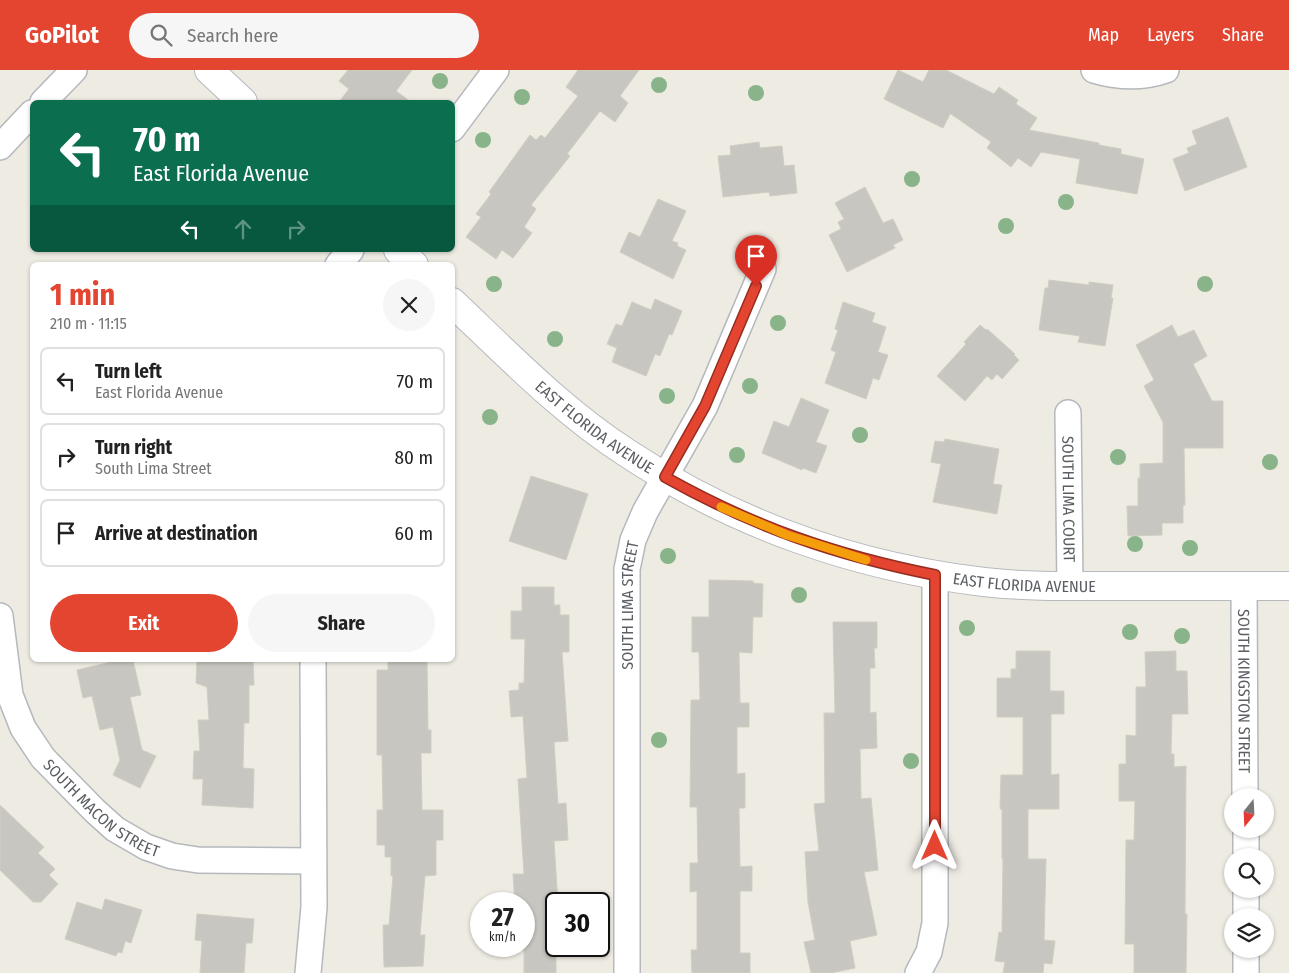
<!DOCTYPE html>
<html lang="en">
<head>
<meta charset="utf-8">
<style>
  body { margin:0; font-family:"Fira Sans Condensed",sans-serif; background:#f6f6f6; color:#222; height:100vh; display:flex; flex-direction:column; font-size:19px; white-space:nowrap }
  * { box-sizing:border-box; margin:0 }
  p { font-size:16px; color:#767676 }
  .icon { flex:none; width:28px; height:28px; fill:none; stroke:currentColor; stroke-width:2; stroke-linecap:round; stroke-linejoin:round }
  .map { position:relative; flex:1; overflow:hidden }
  .side { position:absolute; left:30px; top:192px; width:425px; height:400px; display:flex; flex-direction:column; background:#fff; border-radius:8px; box-shadow:0 1px 4px #0004 }
  .side>* { flex:none }
  .top-card { position:absolute; left:30px; top:30px; width:425px; height:152px; border-radius:8px; box-shadow:0 1px 4px #0004; background:#0b6e4f; color:#fff; overflow:hidden }
  .needle { width:32px; rotate:198deg }
  .tools { position:absolute; left:1224px; top:718px; display:grid; gap:10px }
  .tools a { display:grid; place-items:center; width:50px; height:50px; border-radius:50%; background:#fff; box-shadow:0 1px 4px #0004; font-size:25px }
  .speed { position:absolute; left:470px; top:822px; display:flex; gap:10px; font-size:25px; font-weight:700; text-align:center }
  .speed>* { display:grid; place-content:center; width:65px; height:65px; border-radius:50%; background:#fff; box-shadow:0 1px 4px #0004; line-height:1 }
  .speed small { font-size:12px; font-weight:400 }
  .speed .limit { border:2px solid #111; border-radius:8px; background:#fff; color:#111 }
  .pin { position:absolute; display:grid; place-items:center; width:42px; height:42px; color:#fff; margin:-51px -21px; border-radius:50% 50% 50% 0; rotate:-45deg; box-shadow:0 0 5px #0007 }
  .pin .icon { rotate:45deg }
  .me { position:absolute; width:55px; margin:-28px; rotate:0deg; stroke-linejoin:round; filter:drop-shadow(0 0 4px #0008) }
  .turn { display:flex; align-items:center; gap:18px; height:105px; padding:0 20px; font-size:22px }
  .turn .icon { width:65px; height:65px; stroke-width:2.5 }
  .turn b { display:block; font-size:35px; line-height:42px }
  .lanes { display:flex; align-items:center; height:48px; padding:0 20px; background:#0003; justify-content:center; gap:25px; direction:ltr }
  .lanes .off { opacity:.35 }
  .round { display:grid; place-items:center; flex:none; width:52px; height:52px; border-radius:26px; background:#f6f6f6 }
  .overview { display:flex; align-items:center; justify-content:space-between; height:85px; padding:0 20px }
  h1 { font-size:30px; font-weight:700; line-height:38px; color:#e44531 }
  .cta { display:flex; gap:10px; margin-top:auto; padding:10px 20px }
  .cta a { flex:1; height:58px; border-radius:30px; background:#e44531; color:#fff; font-size:20px; font-weight:700; line-height:58px; text-align:center }
  .cta a+a { background:#f6f6f6; color:#222 }
  ul { padding:0; list-style:none }
  li { display:flex; align-items:center; gap:15px; height:68px; margin:0 10px 8px; padding:0 10px; border:2px solid #e0e0e0; border-radius:8px }
  li div { flex:1 }
  li b { display:block; font-size:19px }
  li em { font-style:normal }
  header { display:flex; align-items:center; gap:30px; box-sizing:border-box; height:70px; padding:0 25px; background:#e44531; color:#fff }
  header strong { font-size:24px }
  nav { display:flex; gap:28px; margin-inline-start:auto; font-size:18px }
  .search { width:350px; height:45px; background:#f6f6f6; display:flex; align-items:center; gap:12px; box-sizing:border-box; padding:0 18px; border-radius:28px; color:#767676; font-size:19px }
  .map>svg:first-child { display:block }
  .building { fill:#c8c6c0; stroke:#d2cdc1 }
  .lines { fill:none; stroke-linecap:round; stroke-linejoin:round }
  .street-casing { stroke:#b5b8bc; stroke-width:28 }
  .secondary-casing { stroke:#b6b9be; stroke-width:30 }
  .street { stroke:#fff; stroke-width:25 }
  .secondary { stroke:#fff; stroke-width:28 }
  .tree { fill:#89b388 }
  .route-casing { stroke:#942d20; stroke-width:12 }
  .route { stroke:#e44531; stroke-width:9 }
  .slow { stroke:#f59e0b; stroke-width:9 }
  .labels { text-anchor:middle; dominant-baseline:central; stroke-width:4; stroke-linejoin:round; paint-order:stroke }
  .street-label { font-size:16px; fill:#5b5e63; stroke:#fff }
</style>
</head>
<body>
<header>
<strong>GoPilot</strong>
<div class="search"><svg class="icon" aria-label="search" viewBox="0 0 24 24"><circle cx="10" cy="10" r="6"/><path d="M15 15l6 6"/></svg>Search here</div>
<nav><a>Map</a><a>Layers</a><a>Share</a></nav>
</header>
<div class="map">
<svg width="1289" height="903" viewBox="0 0 1289 903">
  <rect width="100%" height="100%" fill="#edebe2"/>
  <path class="building" d="M348,0H412L396,21L411,32H339L349,19L339,11Z
    M578,0H639L620,26L628,33L615,52L600,41L567,84L570,86L531,135L536,139L524,157L532,163L513,188L502,180L496,189L466,167L481,147L476,144L491,124L489,122L530,65L536,70L541,65L545,68L578,26L566,17Z
    M898,0L923,12L929,0H946L994,24L999,17L1018,30L1016,34L1037,48L1029,60L1099,73V75L1121,79V84L1144,89L1137,124L1076,113L1080,89L1041,82L1031,97L1018,88L1011,97L987,78L991,72L951,44H950L943,58L884,29Z
    M1228,47L1247,97L1185,121L1173,89L1189,83L1187,78L1197,74L1192,61Z
    M759,72L760,78L782,76L784,96L794,95L797,123L770,126L769,122L723,127L718,86L731,85L730,76Z
    M865,117L883,153L893,149L903,170L893,175L895,178L847,202L829,165L841,159L838,152L844,149L835,133Z
    M658,129L686,141L672,171L678,173L677,176L686,180L673,209L620,182L629,162L640,167Z
    M1049,210L1089,215V212L1113,215L1111,228H1113L1105,276L1078,272L1080,266L1039,260L1045,218H1048Z
    M655,229L682,241L672,265L669,264L660,286L655,284L646,306L612,292L617,278L607,274L616,254L622,256L632,232L651,240Z
    M843,232L875,243L872,252L886,257L878,282L888,285L879,310L873,308L866,329L825,313L836,282L831,280L838,260L835,259Z
    M980,255L986,260L987,259L1015,284L1014,285L1019,290L1002,309L997,304L992,310L987,306L965,331L937,306L966,274L964,272Z
    M1172,255L1178,267L1194,260L1207,286L1193,294L1212,331H1223V378H1184L1185,435H1183V453H1162V465L1128,466L1127,436H1138V408H1140V394L1163,393V352L1144,316L1154,310L1136,275Z
    M801,328L829,340L816,372L827,376L816,403L803,398L802,400L762,383L774,351L789,357Z
    M945,369L999,379L993,414L1002,415L997,444L933,432L941,394L931,392L935,371L944,372Z
    M531,406L588,424L566,490L509,471Z
    M709,510L753,511V513L763,514L762,547H753L752,583L739,582L740,633H749V657H737V704L745,703V738H739L740,797L752,796V821H740V883H750V903H692L691,880H697V821L690,822V793H698L697,737H690L691,630H700L699,582H692V547H709Z
    M522,517H554V535H560V545H569V582H562L568,671L554,672L558,734L566,733L568,770L554,771L558,834H556V903H524V834H515L513,804H524L518,709L527,708L523,646L511,647L509,621L519,620V613H524L525,569H511V541H522Z
    M833,552H877V578H874L875,598H870V643L876,642L877,678L860,679L861,729L871,728L878,800L864,802L877,865L850,871L855,898L831,903H811L804,872L815,870L808,832L805,782L819,781L814,734L825,733L824,643H835Z
    M1016,581H1050V621H1064V644H1051V705L1059,704V739H1028V789H1046L1044,870L1055,871L1052,894L1044,893L1043,903H1003L1005,892L995,891L999,862L1002,863L1003,789H1002V739H1000L1001,705H1023V647H997V608H1011V599H1016Z
    M1176,581V601H1187L1188,644H1172L1171,684H1174V697L1186,696L1185,844H1187L1186,903H1134V874H1125L1126,770H1134L1135,731H1119V694H1126V665L1136,666V617H1146L1145,582Z
    M120,590H133L141,625L130,627L142,680L156,686L140,718L113,705L120,690L113,657L100,660L92,626L83,628L77,600Z
    M197,590H253L254,615H249V653H244L243,698L254,699L253,738L202,735L203,709H193L194,681H200L198,650H209L207,617L196,613Z
    M388,590H427L428,660H431V683H421L422,740H443V770H436V805L425,806L420,865H425L423,896L384,897L383,855H389L393,806H391V787H385V775H377V740H383L382,685H377V600H388Z
    M0,735L44,777L38,783L55,799L49,805L58,814L41,832H33L0,800Z
    M105,829L142,840L131,873L125,871L122,883L118,882L116,886L65,869L77,832L102,840Z
    M197,844L254,849L252,873H246L244,903H200L202,871L195,870Z"/>
  <g class="lines">
    <g class="street-casing">
      <g id="street">
        <path d="M1094,0C1117,7 1143,8 1166,0"/>
        <path d="M43,32L74,0"/>
        <path d="M452,59L496,0"/>
        <path d="M0,77L32,43"/>
        <path d="M338,195L351,180"/>
        <path id="s1" d="M1068,343L1070,516"/>
        <path id="s2" d="M1244,516L1245,726"/>
        <path id="s3" d="M0,546L10,625L23,658L43,688L95,741L115,759L146,777L172,786L198,790L313,791"/>
        <path d="M1246,759V786"/>
        <path d="M1246,819V846"/>
        <path d="M1246,879V903"/>
        <path d="M308,903L314,837L313,590"/>
        <path id="s4" d="M627,903V499L633,470L645,442L705,336L763,199"/>
        <path d="M918,903L929,882L935,853V505"/>
      </g>
    </g>
    <g class="secondary-casing">
      <g id="secondary">
        <path d="M209,0L243,32"/>
        <path d="M398,180L414,195"/>
        <path id="s5" d="M452,232C508,285 562,341 627,383C734,454 856,497 984,512C1028,517 1073,516 1118,516C1175,516 1232,516 1289,516"/>
      </g>
    </g>
    <use href="#street" class="street"/>
    <use href="#secondary" class="secondary"/>
  </g>
  <g class="tree">
    <circle cx="440" cy="11" r="8"/>
    <circle cx="659" cy="15" r="8"/>
    <circle cx="756" cy="23" r="8"/>
    <circle cx="522" cy="27" r="8"/>
    <circle cx="483" cy="70" r="8"/>
    <circle cx="912" cy="109" r="8"/>
    <circle cx="1066" cy="132" r="8"/>
    <circle cx="1006" cy="156" r="8"/>
    <circle cx="494" cy="214" r="8"/>
    <circle cx="1205" cy="214" r="8"/>
    <circle cx="778" cy="253" r="8"/>
    <circle cx="555" cy="269" r="8"/>
    <circle cx="750" cy="316" r="8"/>
    <circle cx="667" cy="326" r="8"/>
    <circle cx="490" cy="347" r="8"/>
    <circle cx="860" cy="365" r="8"/>
    <circle cx="737" cy="385" r="8"/>
    <circle cx="1118" cy="387" r="8"/>
    <circle cx="1270" cy="392" r="8"/>
    <circle cx="1135" cy="474" r="8"/>
    <circle cx="1190" cy="478" r="8"/>
    <circle cx="668" cy="486" r="8"/>
    <circle cx="799" cy="525" r="8"/>
    <circle cx="967" cy="558" r="8"/>
    <circle cx="1130" cy="562" r="8"/>
    <circle cx="1182" cy="566" r="8"/>
    <circle cx="659" cy="670" r="8"/>
    <circle cx="911" cy="691" r="8"/>
  </g>
  <g class="lines">
    <g class="route-casing">
      <path id="route" d="M756,216L705,336L665,407C754,457 835,485 935,505V776"/>
    </g>
    <use href="#route" class="route"/>
    <path class="slow" d="M721,437L787,465L866,490"/>
  </g>
  <g class="labels">
    <g class="street-label">
      <text stroke="none"><textPath href="#s5" startOffset="190">EAST FLORIDA AVENUE</textPath></text>
      <text stroke="none"><textPath href="#s1" startOffset="86">SOUTH LIMA COURT</textPath></text>
      <text stroke="none"><textPath href="#s5" startOffset="655">EAST FLORIDA AVENUE</textPath></text>
      <text stroke="none"><textPath href="#s4" startOffset="368">SOUTH LIMA STREET</textPath></text>
      <text stroke="none"><textPath href="#s2" startOffset="105">SOUTH KINGSTON STREET</textPath></text>
      <text stroke="none"><textPath href="#s3" startOffset="229">SOUTH MACON STREET</textPath></text>
    </g>
  </g>
</svg>
<div class="tools">
<a><svg class="needle" viewBox="-14 -14 28 28"><path d="M0-13l5 13h-10z" fill="#e53935"/><path d="M0 13l5-13h-10z" fill="#767676"/></svg></a>
<a><svg class="icon" aria-label="search" viewBox="0 0 24 24"><circle cx="10" cy="10" r="6"/><path d="M15 15l6 6"/></svg></a>
<a><svg class="icon" aria-label="layers" viewBox="0 0 24 24"><path d="M12 4l9 5-9 5-9-5zM3 14l9 5 9-5"/></svg></a>
</div>
<div class="speed"><div>27<small>km/h</small></div><div class="limit">30</div></div>
<div class="pin" style="left:756px;top:216px;background:#d93025"><svg class="icon" aria-label="arrive" viewBox="0 0 24 24"><path d="M6 21V4h12l-3 4 3 4H6"/></svg></div>
<svg class="me" style="left:935px;top:776px" viewBox="-20 -20 40 40"><path d="M0-17L14 15 0 8-14 15z" fill="#e44531" stroke="#fff" stroke-width="4"/></svg>
<div class="top-card">
<div class="turn"><svg class="icon" aria-label="left" viewBox="0 0 24 24"><path d="M17 20v-9H6M10 6l-5 5 5 5"/></svg><div><b>70 m</b>East Florida Avenue</div></div>
<div class="lanes"><svg class="icon" aria-label="left" viewBox="0 0 24 24"><path d="M17 20v-9H6M10 6l-5 5 5 5"/></svg><svg class="icon off" aria-label="ahead" viewBox="0 0 24 24"><path d="M12 20V5M6 11l6-6 6 6"/></svg><svg class="icon off" aria-label="right" viewBox="0 0 24 24"><path d="M7 20v-9h11M14 6l5 5-5 5"/></svg></div>
</div>
<section class="side">
<div class="overview"><div><h1>1 min</h1><p>210 m · 11:15</p></div><a class="round"><svg class="icon" aria-label="close" viewBox="0 0 24 24"><path d="M6 6l12 12M18 6L6 18"/></svg></a></div>
<ul>
<li><svg class="icon" aria-label="left" viewBox="0 0 24 24"><path d="M17 20v-9H6M10 6l-5 5 5 5"/></svg><div><b>Turn left</b><p>East Florida Avenue</p></div><em>70 m</em></li>
<li><svg class="icon" aria-label="right" viewBox="0 0 24 24"><path d="M7 20v-9h11M14 6l5 5-5 5"/></svg><div><b>Turn right</b><p>South Lima Street</p></div><em>80 m</em></li>
<li><svg class="icon" aria-label="arrive" viewBox="0 0 24 24"><path d="M6 21V4h12l-3 4 3 4H6"/></svg><div><b>Arrive at destination</b></div><em>60 m</em></li>
</ul>
<div class="cta"><a>Exit</a><a>Share</a></div>
</section>
</div>
</body>
</html>
